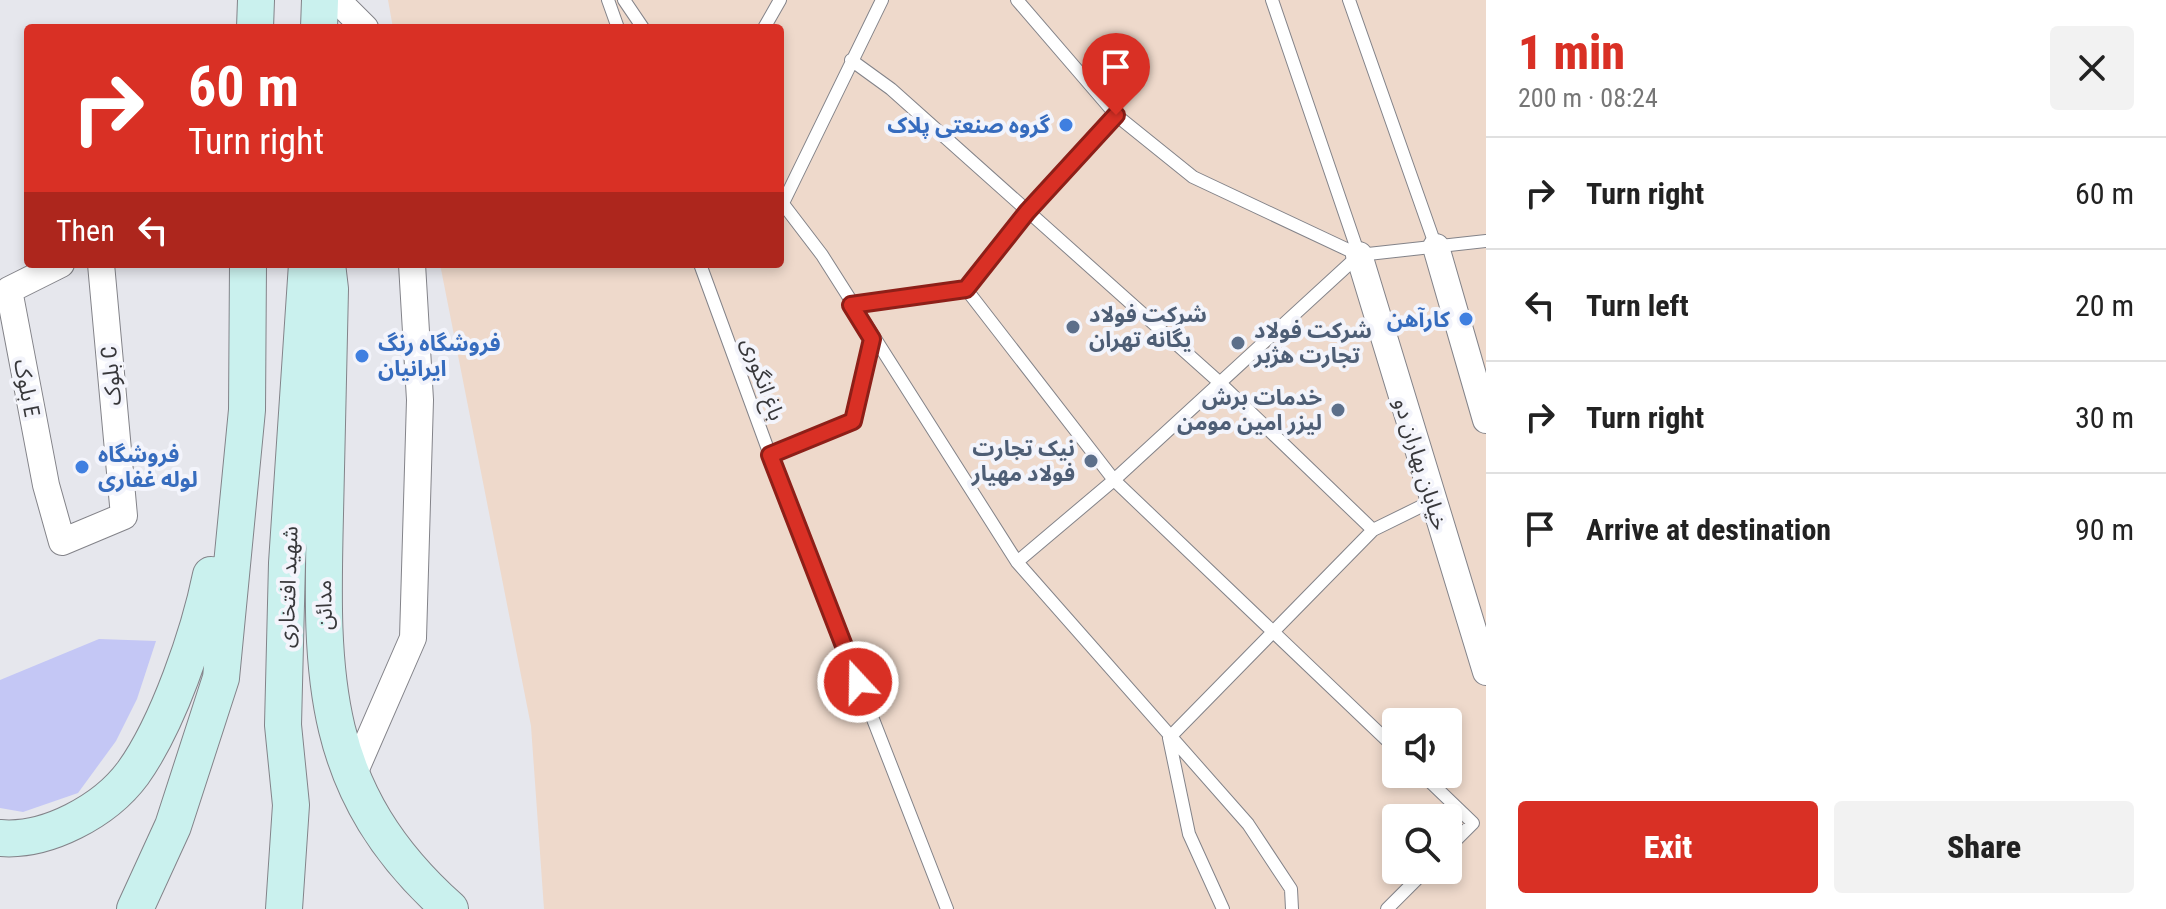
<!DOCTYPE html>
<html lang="en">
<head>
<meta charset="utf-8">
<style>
  body { margin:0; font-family:"Roboto Condensed","Noto Sans Arabic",sans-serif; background:#f2f2f2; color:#222; height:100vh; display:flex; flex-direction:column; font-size:30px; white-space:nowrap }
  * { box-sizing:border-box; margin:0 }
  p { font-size:26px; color:#767676 }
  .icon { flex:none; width:44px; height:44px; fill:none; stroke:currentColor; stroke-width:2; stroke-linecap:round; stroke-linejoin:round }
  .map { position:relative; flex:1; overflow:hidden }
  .side { display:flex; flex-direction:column; background:#fff; width:680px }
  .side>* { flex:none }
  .top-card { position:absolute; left:24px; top:24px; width:760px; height:244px; border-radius:8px; box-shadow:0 4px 12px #0003; background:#d93025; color:#fff; overflow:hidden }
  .fabs { position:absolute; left:1382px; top:708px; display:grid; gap:16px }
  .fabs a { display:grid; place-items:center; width:80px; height:80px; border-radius:8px; background:#fff; box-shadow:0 4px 12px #0003; font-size:40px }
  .pin { position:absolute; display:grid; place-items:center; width:68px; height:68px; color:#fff; margin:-82px -34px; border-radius:50% 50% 50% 0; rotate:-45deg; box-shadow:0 0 8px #0007 }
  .pin .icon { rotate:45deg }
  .me { position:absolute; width:88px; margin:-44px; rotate:339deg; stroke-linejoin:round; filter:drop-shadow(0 0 6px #0008) }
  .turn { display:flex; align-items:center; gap:28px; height:168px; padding:0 32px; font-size:36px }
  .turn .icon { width:104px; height:104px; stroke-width:2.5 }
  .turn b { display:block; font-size:56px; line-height:68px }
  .then { display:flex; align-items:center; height:76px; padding:0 32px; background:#0003; gap:16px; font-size:30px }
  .round { display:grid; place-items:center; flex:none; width:84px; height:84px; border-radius:8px; background:#f2f2f2 }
  .overview { display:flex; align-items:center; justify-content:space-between; height:136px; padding:0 32px }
  h1 { font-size:48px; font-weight:800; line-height:60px; color:#d93025 }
  .action { display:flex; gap:16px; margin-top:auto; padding:16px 32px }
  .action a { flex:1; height:92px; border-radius:8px; background:#d93025; color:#fff; font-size:32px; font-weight:800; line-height:92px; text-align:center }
  .action a+a { background:#f2f2f2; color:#222 }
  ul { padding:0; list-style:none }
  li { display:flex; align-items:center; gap:24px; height:112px; padding:0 32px; border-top:2px solid #e0e0e0 }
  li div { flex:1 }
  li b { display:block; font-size:30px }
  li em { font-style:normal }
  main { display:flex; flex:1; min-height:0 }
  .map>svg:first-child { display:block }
  .industrial { fill:#eed9cb; fill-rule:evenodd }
  .green { fill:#c4c7f5 }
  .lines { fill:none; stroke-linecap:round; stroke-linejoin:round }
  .lane-casing { stroke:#838389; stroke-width:14 }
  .street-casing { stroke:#838389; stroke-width:28 }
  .secondary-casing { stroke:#838389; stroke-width:38 }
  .lane { stroke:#fff; stroke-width:12 }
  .street { stroke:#fff; stroke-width:26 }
  .secondary { stroke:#caf1ee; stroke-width:36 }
  .route-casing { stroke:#8d1f18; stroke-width:20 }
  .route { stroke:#d93025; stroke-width:14 }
  .shop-dot { fill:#3f7fe0; stroke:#f3f4fb; stroke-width:3 }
  .service-dot { fill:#5c6f8a; stroke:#f3f4fb; stroke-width:3 }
  .labels { text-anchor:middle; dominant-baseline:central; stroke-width:8; stroke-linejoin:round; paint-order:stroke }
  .shop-label { font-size:22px; font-weight:bold; fill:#366cbe; stroke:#f3f4fb; text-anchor:end }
  .service-label { font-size:22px; font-weight:bold; fill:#4e5e75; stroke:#f3f4fb; text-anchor:start }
  .street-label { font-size:22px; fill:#38383b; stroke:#f3f4fb }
</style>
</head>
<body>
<main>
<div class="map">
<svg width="1486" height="909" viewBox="0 0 1486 909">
  <rect width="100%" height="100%" fill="#e6e7ed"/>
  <path class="industrial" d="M388,0H1486V909H544L531,726L440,264H780V28H393ZM1396,722H1448V774H1396ZM1396,818H1448V870H1396Z"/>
  <path class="green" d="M99,639L156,641L137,699L116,741L78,793L23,812L0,808V680Z"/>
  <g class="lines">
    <g class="lane-casing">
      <path id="lane" d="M608,0L618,28
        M624,0L643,28
        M1017,0L1116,115L1193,177L1359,255L1486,241
        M1272,0L1359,255
        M1349,0L1436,247
        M764,28L780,0
        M851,60L891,89L1219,382L1373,530
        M780,200L822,255L1017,562L1248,824L1291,889L1292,909
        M783,203L882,0
        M700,264L770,455L947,909
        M966,289L1114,480L1396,749
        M851,305L966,289L1027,212L1116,115
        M770,455L853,421L872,339
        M1017,562L1114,480L1359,255
        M1422,774L1473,823L1448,848
        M1223,909L1189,834L1169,738L1373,530L1432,501
        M1387,909L1426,870"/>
    </g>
    <g class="street-casing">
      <path id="street" d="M337,0L365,28
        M1436,247L1486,420
        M1359,255L1486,672
        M61,264L9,290L46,485L62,542L124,516L101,264
        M352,778L413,638L420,400L412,264"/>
    </g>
    <g class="secondary-casing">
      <path id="secondary" d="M255,28L256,0
        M319,28L320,0
        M327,264L330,289C328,364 327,439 325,514C321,677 319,792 450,909
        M0,838C47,842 105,811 133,773C168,724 199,634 211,575
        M135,909L173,826L221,678L247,410L248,264
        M284,909L291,805L283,725L287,563L307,264"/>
    </g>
    <use href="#lane" class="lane"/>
    <use href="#street" class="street"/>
    <use href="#secondary" class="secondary"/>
  </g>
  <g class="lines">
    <g class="route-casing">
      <path id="route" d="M858,682L770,455L853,421L872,339L851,305L966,289L1027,212L1116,115"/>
    </g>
    <use href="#route" class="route"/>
  </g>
  <g class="shop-dot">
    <circle cx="1066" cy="125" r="8"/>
    <circle cx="1466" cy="319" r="8"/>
    <circle cx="362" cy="356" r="8"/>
    <circle cx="82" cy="467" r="8"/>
  </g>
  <g class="service-dot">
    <circle cx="1073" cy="327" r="8"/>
    <circle cx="1238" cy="343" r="8"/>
    <circle cx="1338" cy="410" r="8"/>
    <circle cx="1091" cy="461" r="8"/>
  </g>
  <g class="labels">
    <g class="shop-label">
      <text x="1050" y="125">گروه صنعتی پلاک</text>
      <text x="1450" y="319">کارآهن</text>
      <text x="378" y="343" text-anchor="start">فروشگاه رنگ<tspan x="378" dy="25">ایرانیان</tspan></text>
      <text x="98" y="454" text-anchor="start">فروشگاه<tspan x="98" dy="25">لوله غفاری</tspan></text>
    </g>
    <g class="service-label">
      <text x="1089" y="314">شرکت فولاد<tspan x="1089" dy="25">یگانه تهران</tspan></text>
      <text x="1254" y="330">شرکت فولاد<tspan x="1254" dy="25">تجارت هژبر</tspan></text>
      <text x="1322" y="397" text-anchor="end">خدمات برش<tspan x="1322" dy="25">لیزر امین مومن</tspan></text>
      <text x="1075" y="448" text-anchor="end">نیک تجارت<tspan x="1075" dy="25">فولاد مهیار</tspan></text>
    </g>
    <g class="street-label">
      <text transform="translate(111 376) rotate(-95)">بلوک C</text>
      <text transform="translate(763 379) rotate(70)">باغ انگوری</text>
      <text transform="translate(27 388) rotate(79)">بلوک E</text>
      <text transform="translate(1421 464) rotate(73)">خیابان بهاران دو</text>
      <text transform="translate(288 587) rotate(-88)">شهید افتخاری</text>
      <text transform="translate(324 605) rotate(-91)">مدائن</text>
    </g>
  </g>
</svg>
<div class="fabs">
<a><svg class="icon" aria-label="sound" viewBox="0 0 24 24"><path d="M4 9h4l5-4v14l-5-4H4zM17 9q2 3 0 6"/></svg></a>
<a><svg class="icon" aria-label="search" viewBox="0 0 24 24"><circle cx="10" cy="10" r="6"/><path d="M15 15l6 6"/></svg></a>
</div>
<div class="pin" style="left:1116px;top:115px;background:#d93025"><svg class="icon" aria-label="arrive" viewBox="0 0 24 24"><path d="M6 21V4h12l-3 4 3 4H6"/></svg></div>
<svg class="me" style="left:858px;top:682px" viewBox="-20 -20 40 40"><circle r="17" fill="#d93025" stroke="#fff" stroke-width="3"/><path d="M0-11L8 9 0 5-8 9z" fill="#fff"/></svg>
<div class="top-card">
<div class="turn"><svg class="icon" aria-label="right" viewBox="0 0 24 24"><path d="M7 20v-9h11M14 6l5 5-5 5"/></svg><div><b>60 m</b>Turn right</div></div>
<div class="then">Then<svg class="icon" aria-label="left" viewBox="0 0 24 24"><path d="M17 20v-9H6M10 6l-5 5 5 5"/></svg></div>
</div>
</div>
<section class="side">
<div class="overview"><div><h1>1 min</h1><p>200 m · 08:24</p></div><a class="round"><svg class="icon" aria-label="close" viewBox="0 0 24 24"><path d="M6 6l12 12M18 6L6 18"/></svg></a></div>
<ul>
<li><svg class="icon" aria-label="right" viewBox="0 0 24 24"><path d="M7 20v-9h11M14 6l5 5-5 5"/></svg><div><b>Turn right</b></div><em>60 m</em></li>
<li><svg class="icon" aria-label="left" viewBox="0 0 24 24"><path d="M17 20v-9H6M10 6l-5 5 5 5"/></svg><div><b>Turn left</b></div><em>20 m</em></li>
<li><svg class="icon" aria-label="right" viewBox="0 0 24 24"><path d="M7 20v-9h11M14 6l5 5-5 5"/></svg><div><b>Turn right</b></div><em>30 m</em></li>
<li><svg class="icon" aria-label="arrive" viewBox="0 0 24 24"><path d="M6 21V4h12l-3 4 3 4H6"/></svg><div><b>Arrive at destination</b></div><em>90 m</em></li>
</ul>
<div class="action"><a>Exit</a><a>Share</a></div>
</section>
</main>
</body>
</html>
